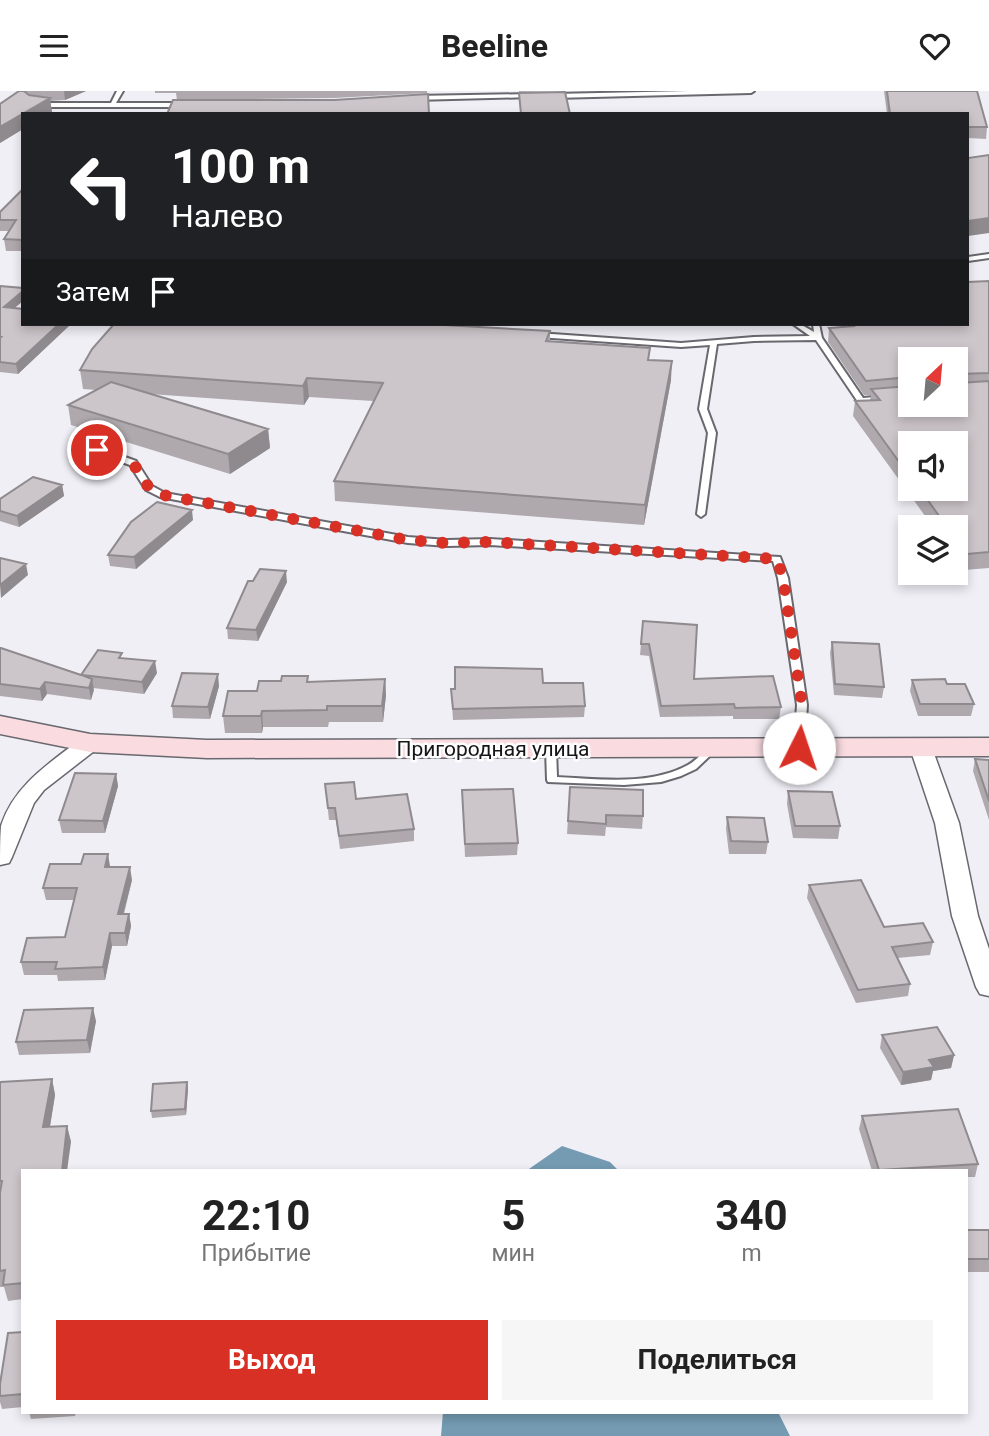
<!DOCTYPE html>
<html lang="ru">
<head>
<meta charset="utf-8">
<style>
  body { margin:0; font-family:Roboto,sans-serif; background:#f6f6f6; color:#222; height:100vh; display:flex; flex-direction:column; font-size:26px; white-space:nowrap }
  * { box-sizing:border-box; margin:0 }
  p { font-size:23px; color:#767676 }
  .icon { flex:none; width:38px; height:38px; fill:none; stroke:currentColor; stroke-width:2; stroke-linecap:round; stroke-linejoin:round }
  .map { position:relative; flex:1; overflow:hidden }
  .panel { position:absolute; left:21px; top:1078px; width:947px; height:245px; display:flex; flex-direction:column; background:#fff; border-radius:0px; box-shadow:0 4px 10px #0003 }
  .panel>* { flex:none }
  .hud { position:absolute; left:21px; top:21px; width:948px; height:214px; border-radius:0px; box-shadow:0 4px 10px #0003; background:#202124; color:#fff; overflow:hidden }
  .needle { width:46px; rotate:26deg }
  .controls { position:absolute; left:898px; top:256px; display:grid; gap:14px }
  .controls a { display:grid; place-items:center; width:70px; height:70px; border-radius:0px; background:#fff; box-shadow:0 4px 10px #0003; font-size:35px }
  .pin { position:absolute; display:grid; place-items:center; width:60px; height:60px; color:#fff; margin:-30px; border:4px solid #fff; border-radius:50%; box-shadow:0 2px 7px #0007 }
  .me { position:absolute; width:77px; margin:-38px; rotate:4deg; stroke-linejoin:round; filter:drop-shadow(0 0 5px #0008) }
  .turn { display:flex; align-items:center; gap:24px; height:147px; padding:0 35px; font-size:32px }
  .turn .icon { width:91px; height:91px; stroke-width:2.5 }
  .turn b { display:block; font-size:49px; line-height:60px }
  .then { display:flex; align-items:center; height:66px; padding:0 35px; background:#0003; gap:14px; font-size:26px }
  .eta { display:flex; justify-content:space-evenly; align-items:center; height:119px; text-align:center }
  .eta b { font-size:42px; font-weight:700; line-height:49px }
  .action { display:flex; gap:14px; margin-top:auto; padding:14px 35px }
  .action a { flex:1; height:80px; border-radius:0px; background:#d93025; color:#fff; font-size:28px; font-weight:700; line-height:80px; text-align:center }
  .action a+a { background:#f6f6f6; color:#222 }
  header { display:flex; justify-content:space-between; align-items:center; height:91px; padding:0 35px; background:#fff; font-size:32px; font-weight:700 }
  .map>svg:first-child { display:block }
  .water { fill:#749bb2 }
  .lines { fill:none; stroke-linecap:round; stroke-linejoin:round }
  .lane-casing { stroke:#69686e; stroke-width:4 }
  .street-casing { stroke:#69686e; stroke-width:3 }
  .secondary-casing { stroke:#69686e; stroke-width:3 }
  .lane { fill:#fff; fill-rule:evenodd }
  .street { fill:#fff; fill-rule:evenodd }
  .secondary { fill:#f9dbe0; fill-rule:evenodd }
  .wall { fill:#afa9ad; fill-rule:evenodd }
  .shaded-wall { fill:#8f8a8d }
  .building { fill:#ccc5c9; stroke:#8f8a8d; stroke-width:2 }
  .route { stroke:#d93025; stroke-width:12; stroke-dasharray:0 21.6 }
  .labels { text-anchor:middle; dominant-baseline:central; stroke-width:5; stroke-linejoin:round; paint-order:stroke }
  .street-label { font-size:21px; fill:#151517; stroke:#fdfdfe }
</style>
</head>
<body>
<header><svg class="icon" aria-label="menu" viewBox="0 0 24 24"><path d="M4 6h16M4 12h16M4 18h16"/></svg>Beeline<svg class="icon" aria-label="heart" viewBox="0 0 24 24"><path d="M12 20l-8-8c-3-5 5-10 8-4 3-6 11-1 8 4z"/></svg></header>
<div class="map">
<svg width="989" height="1345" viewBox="0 0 989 1345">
  <rect width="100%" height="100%" fill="#f0eff6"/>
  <path class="water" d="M562,1055L610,1071L619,1080H526Z
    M443,1321H778L790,1345H441Z"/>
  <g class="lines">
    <g class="lane-casing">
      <path id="lane" d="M117,0H123L116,12H185L188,14L185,16H40L37,14L40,12H111Z
        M690,0H754L751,2L554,7L551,5L554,3Z
        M531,3L533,6L414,9L411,7L414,5Z
        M989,163V167L968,170V166Z
        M793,233H800L814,241L813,233H819L822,247L863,307L910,303V307L858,311L816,249L754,250L717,253L707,318L716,342L705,423L701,426L697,423L708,342L699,318L710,254L681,256L538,246L534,244L538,242L681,252L754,246L810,245Z
        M94,357H100L136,370L152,395L165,402L408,446L447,449L490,448L780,466L788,487L807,614L804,657L799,660L794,657L797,614L778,487L773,470L490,454L447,455L408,452L160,406L146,399L130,374L94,361Z
        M551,655L556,658L557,686C599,688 650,695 688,674C696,670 702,662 708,656L712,655L717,658L696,678L681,685L661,691L624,694L548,691L547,689L546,658Z"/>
    </g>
    <g class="street-casing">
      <path id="street" d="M90,645L98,647L101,652L98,657L44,699L34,712L12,766L9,772L0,774C0,762 0,747 1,735C14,694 50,672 82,647Z
        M921,650L929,652L932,657L959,732L978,825L989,858V905L980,903L976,896L952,825L935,732L910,657L913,652Z"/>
    </g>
    <g class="secondary-casing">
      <path id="secondary" d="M0,625L90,643L207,649L989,647V665L207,667L90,661L0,643Z"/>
    </g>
    <use href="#lane" class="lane"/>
    <use href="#street" class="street"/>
    <use href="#secondary" class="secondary"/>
  </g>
  <path class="wall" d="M19,0H86L65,9L50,10L52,21L49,23H23V38L0,52V13Z
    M155,0H427V2L334,7L177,9L176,2H155Z
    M519,0H563L519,1Z
    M884,0H977L987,36L986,48L968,47V23H887Z
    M23,98V160H6L4,148L9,140H0V129Z
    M989,190V477L964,479L956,468V436H933L853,325L855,310L870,309L871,304H864L828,251L829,237L842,236L840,233H968ZM910,268L956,313H910ZM910,352L956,397H910Z
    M0,195L15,217L23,233H71L18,283L0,281Z
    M550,240V250L650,269L671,289L644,434L335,410L334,390L373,310L309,306L304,314L150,303L268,338L270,357L230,383L71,334L68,314L96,299L83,298L80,279Z
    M62,394L64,405L19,436L0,430V408Z
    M193,429L136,478L110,475L108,464Z
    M253,490L287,491L258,550L228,548L227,537Z
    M643,530L694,588L781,616L779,628H733V625L660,626L649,565L640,564Z
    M832,551L884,596L882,607L834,604L830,562Z
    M0,557L81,584L123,567L157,582L144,603L93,597L91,609L47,603L42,610L0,605Z
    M308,585V591L385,588L386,604L383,631H329L328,636H263L262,642H225L223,625L257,600L281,590Z
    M912,589L947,593L974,613L971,625H918L910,600Z
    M543,592L585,615L584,626L453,629L451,598Z
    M219,595L210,628L173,627L172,615Z
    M975,668L989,669V729L973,680Z
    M116,683L118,695L105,742H62L59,729Z
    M325,693L414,738V750L340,758L336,729H329Z
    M570,696L643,725L642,738L606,736L605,745L567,743Z
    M462,699L518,752L517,764L465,766Z
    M788,700L840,735L838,748L793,747L787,713Z
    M727,726L768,751L766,763H729L726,738Z
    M110,776L132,789L124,823H129L131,835L127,855H112L105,889L58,890L57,884H24L21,871L65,846L74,809H46L43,797Z
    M809,794L884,836L933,851L930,864L897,867L910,893L908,905L856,912L807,807Z
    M96,930L90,962L19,964L16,951Z
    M882,944L954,964L951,977L933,980L931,989L901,994L880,957Z
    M52,988L55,1004L50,1036L67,1035L71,1051L23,1080V1208L8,1210L4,1196H0V991Z
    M187,991L188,998L186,1024L152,1027L151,1020Z
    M862,1025L978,1073L975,1086H966V1080H872L859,1038Z
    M966,1139H989V1181H966Z
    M23,1241V1316L2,1318L0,1311V1293Z
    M29,1321H76L75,1325L31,1328Z"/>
  <path class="shaded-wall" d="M64,0H86L65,9Z
    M50,7L52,21L49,23H23Z
    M23,23V38L0,52V36Z
    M989,127V142L968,145V130Z
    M23,200V210L5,225L4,216Z
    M59,233H71L18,283L16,273Z
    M672,270L671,289L644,434L645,414Z
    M307,287L309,306L304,314L303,295Z
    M268,338L270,357L230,383L228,363Z
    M62,394L64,405L19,436L17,425Z
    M192,419L193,429L136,478L134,466Z
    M26,473L28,484L1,507L0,494Z
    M286,480L287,491L258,550L256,539Z
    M155,570L157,582L144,603L142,591Z
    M218,583L219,595L210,628L208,616Z
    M92,588L94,599L91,609L89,597Z
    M385,588L386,604L383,631L382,615Z
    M45,591L47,603L42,610L40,598Z
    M262,620L263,636L262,642L261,625Z
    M116,683L118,695L105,742L103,730Z
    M108,763L110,775L107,789L105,776Z
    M130,776L132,789L120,835L118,823Z
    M129,823L131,835L127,855L125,842Z
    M110,842L112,855L105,889L103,876Z
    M93,917L96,930L90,962L87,949Z
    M954,964L951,977L933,980L931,989L901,994L903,981L929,969Z
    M52,988L55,1004L47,1053L43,1036Z
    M187,991L188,998L186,1024L185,1018Z
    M67,1035L71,1051L67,1080H62Z"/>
  <path class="building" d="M19,0H26L25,1L29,4L50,7L0,36V13Z
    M887,0H977L987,36H968V23H890Z
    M565,1L570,23H521L519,2Z
    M428,3L429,23H167L173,9H334Z
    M989,64V127L968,130V67Z
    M23,98V149L4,148L16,129H0V121Z
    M989,190V282L958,283L956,289L959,292L989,290V461L967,463L956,447V436H947L919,397H956V352H910V386L855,310L880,309L871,298L910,295V313H956V268H910V286L866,290L829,237L854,235L853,233H968V191Z
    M0,195L23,197V200L4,216L23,218V233H59L16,273L0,271V247L1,246H0Z
    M114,233H426L550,240L546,250L650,257L648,269L672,270L645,414L334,390L383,292L307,287L303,295L80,279L92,258Z
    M111,291L268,338L228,363L68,314Z
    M33,386L62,394L17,425L0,420V408Z
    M157,411L192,419L134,466L108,464L131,431Z
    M0,467L26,473L0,494Z
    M260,478L286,480L256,539L227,537L248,490H253Z
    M643,530L697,534L694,588L773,585L781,616L735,617L734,613L661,615L649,553H641Z
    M832,551L879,553L884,596L835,593Z
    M0,557H1L81,584L98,559L122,562L119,567L155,570L142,591L82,584L92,588L89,597L45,591L40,598L0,593Z
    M455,576L542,578L543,592H583L585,615L453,618L451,598H455Z
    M182,582L218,583L208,616L172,615Z
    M282,585H308L307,591L385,588L382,615H327V619L262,620L261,625H223L228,600H257L259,590H281Z
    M945,588L947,593H965L974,613H920L912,589Z
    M975,668L989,669V710Z
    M75,682L116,683L103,730L59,729Z
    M354,691L356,708L407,703L414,738L339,745L335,717H328L325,693Z
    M570,696L643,699V725L606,724V733L568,730Z
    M513,698L518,752L465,753L462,699Z
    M788,700L832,701L840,735H795Z
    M727,726L764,727L768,751L731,750Z
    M84,763H108L105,776H130L118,823H129L125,842H110L103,876L55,878L57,871H21L27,847L65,846L77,797H43L50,773H81Z
    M861,789L884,836L923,832L933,851L892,856L910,893L858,899L809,794Z
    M93,917L87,949L16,951L24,919Z
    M937,936L954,964L929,969L934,976L903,981L882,944Z
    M52,988L43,1036L67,1035L62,1080H23V1192L3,1194L5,1179L0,1180V1102L2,1090H0V991Z
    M187,991L185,1018L151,1020L153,993Z
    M958,1018L978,1073L879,1079L862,1025Z
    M966,1139H989V1168H966Z
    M23,1241V1303L0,1305V1293L8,1242Z"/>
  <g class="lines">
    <path class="route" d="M97,359L133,372L149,397L163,404L408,449L447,452L490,451L777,468L783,487L802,614L799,657"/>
  </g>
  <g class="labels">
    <g class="street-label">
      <text x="493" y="658">Пригородная улица</text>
    </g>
  </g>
</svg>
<div class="controls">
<a><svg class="needle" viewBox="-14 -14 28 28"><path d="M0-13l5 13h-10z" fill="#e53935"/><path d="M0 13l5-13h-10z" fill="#767676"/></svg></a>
<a><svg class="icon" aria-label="sound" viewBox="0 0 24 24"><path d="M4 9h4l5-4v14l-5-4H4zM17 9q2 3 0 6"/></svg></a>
<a><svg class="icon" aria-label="layers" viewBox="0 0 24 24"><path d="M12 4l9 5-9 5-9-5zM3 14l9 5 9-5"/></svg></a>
</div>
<div class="pin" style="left:97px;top:359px;background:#d93025"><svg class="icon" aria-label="arrive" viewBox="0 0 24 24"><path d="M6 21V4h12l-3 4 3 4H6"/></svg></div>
<svg class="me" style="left:799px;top:657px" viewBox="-20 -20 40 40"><circle r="19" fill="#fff"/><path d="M0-13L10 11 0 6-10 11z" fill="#d93025"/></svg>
<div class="hud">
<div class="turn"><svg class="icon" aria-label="left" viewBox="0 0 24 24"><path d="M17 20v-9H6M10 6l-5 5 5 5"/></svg><div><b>100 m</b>Налево</div></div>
<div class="then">Затем<svg class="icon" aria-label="arrive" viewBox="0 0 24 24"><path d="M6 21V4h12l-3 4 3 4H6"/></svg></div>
</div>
<section class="panel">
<div class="eta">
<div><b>22:10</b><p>Прибытие</p></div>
<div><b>5</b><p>мин</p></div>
<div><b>340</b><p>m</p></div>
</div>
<div class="action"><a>Выход</a><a>Поделиться</a></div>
</section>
</div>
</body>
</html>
